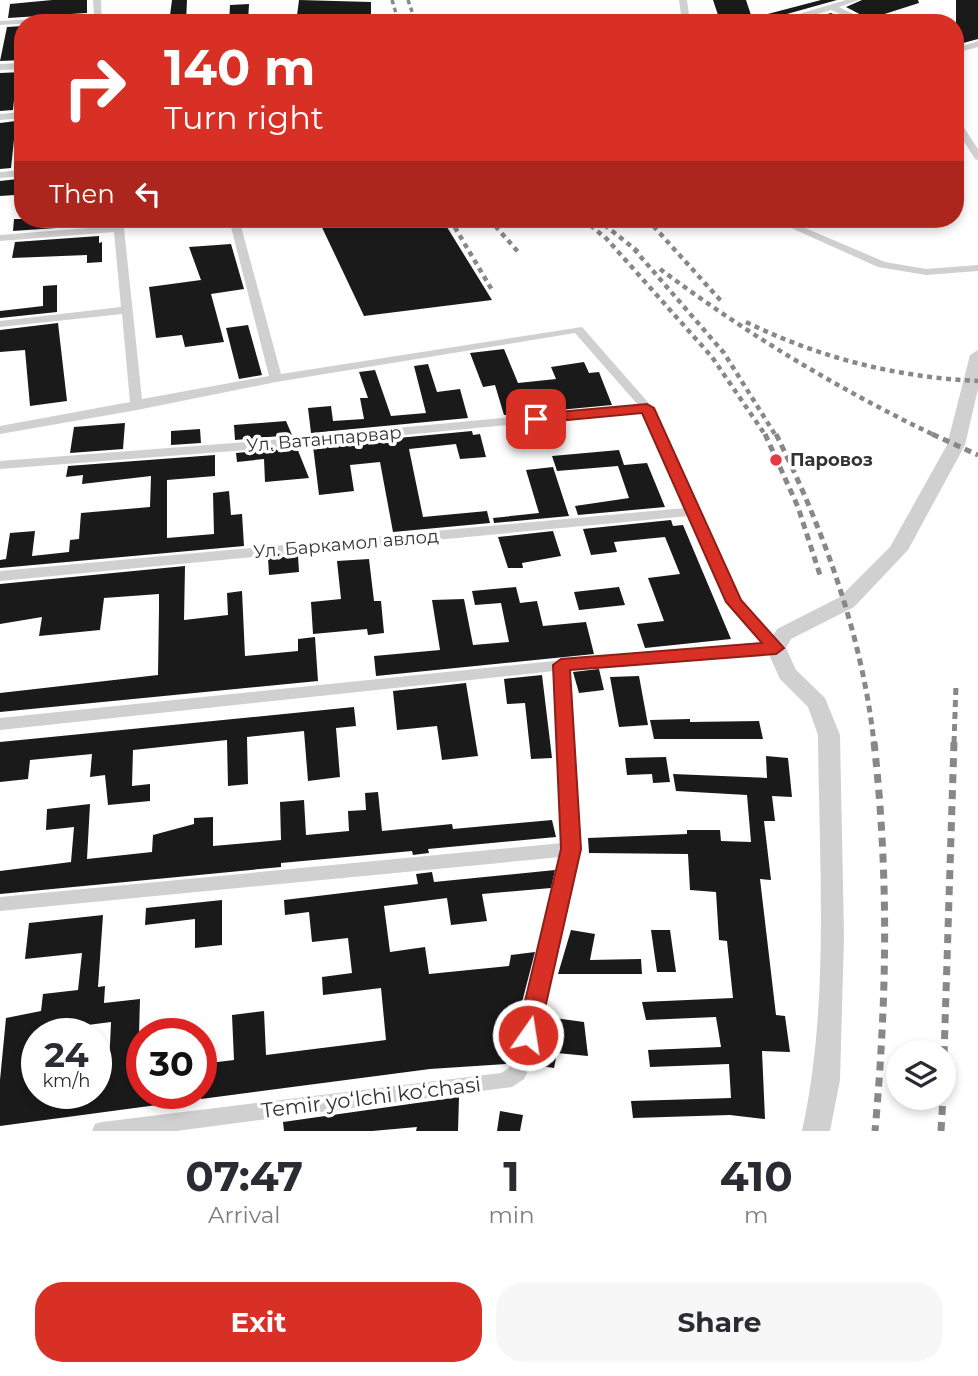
<!DOCTYPE html>
<html lang="en">
<head>
<meta charset="utf-8">
<style>
  body { margin:0; font-family:Montserrat,sans-serif; background:#f7f7f7; color:#2b2b33; height:100vh; display:flex; flex-direction:column; font-size:26px; white-space:nowrap }
  * { box-sizing:border-box; margin:0 }
  p { font-size:23px; color:#7c7c81 }
  .icon { flex:none; width:38px; height:38px; fill:none; stroke:currentColor; stroke-width:2; stroke-linecap:round; stroke-linejoin:round }
  .map { position:relative; height:1131px; overflow:hidden }
  .drawer { display:flex; flex-direction:column; background:#fff; flex:1 }
  .drawer>* { flex:none }
  .guide { position:absolute; left:14px; top:14px; width:950px; height:214px; border-radius:28px; box-shadow:0 4px 10px #0003; background:#d93025; color:#fff; overflow:hidden }
  .controls { position:absolute; left:886px; top:1040px; display:grid; gap:14px }
  .controls a { display:grid; place-items:center; width:70px; height:70px; border-radius:50%; background:#fff; box-shadow:0 4px 10px #0003; font-size:35px }
  .speed { position:absolute; left:21px; top:1018px; display:flex; gap:14px; font-size:35px; font-weight:700; text-align:center }
  .speed>* { display:grid; place-content:center; width:91px; height:91px; border-radius:50%; background:#fff; box-shadow:0 4px 10px #0003; line-height:1 }
  .speed small { font-size:18px; font-weight:400 }
  .speed .limit { border:10px solid #d22; background:#fff; color:#111 }
  .pin { position:absolute; display:grid; place-items:center; width:60px; height:60px; color:#fff; margin:-30px; border-radius:14px; box-shadow:0 4px 10px #0006 }
  .me { position:absolute; width:77px; margin:-38px; rotate:13deg; stroke-linejoin:round; filter:drop-shadow(0 0 5px #0008) }
  .turn { display:flex; align-items:center; gap:24px; height:147px; padding:0 35px; font-size:32px }
  .turn .icon { width:91px; height:91px; stroke-width:2.5 }
  .turn b { display:block; font-size:49px; line-height:60px }
  .then { display:flex; align-items:center; height:66px; padding:0 35px; background:#0003; gap:14px; font-size:26px }
  .eta { display:flex; justify-content:space-evenly; align-items:center; height:119px; text-align:center }
  .eta b { font-size:42px; font-weight:700; line-height:49px }
  .primary-button { display:flex; gap:14px; margin-top:auto; padding:14px 35px }
  .primary-button a { flex:1; height:80px; border-radius:28px; background:#d93025; color:#fff; font-size:28px; font-weight:700; line-height:80px; text-align:center }
  .primary-button a+a { background:#f7f7f7; color:#2b2b33 }
  .map>svg:first-child { display:block }
  .building { fill:#1a1a1a; fill-rule:evenodd }
  .lines { fill:none; stroke-linecap:round; stroke-linejoin:round }
  .minor { fill:#d0d0d0; fill-rule:evenodd }
  .tertiary { fill:#d0d0d0; fill-rule:evenodd }
  .rail-far3 { stroke:#888; stroke-width:3.5; stroke-dasharray:4.5 3.5; stroke-linecap:butt }
  .rail-far2 { stroke:#888; stroke-width:4.5; stroke-dasharray:5 4.5; stroke-linecap:butt }
  .rail-far1 { stroke:#888; stroke-width:5; stroke-dasharray:7 5; stroke-linecap:butt }
  .rail { stroke:#888; stroke-width:7; stroke-dasharray:9 7; stroke-linecap:butt }
  .route { fill:#d93025; stroke:#8d1f18; stroke-width:2 }
  .poi-dot { fill:#e63946; stroke:#fff; stroke-width:2.5 }
  .labels { text-anchor:middle; dominant-baseline:central; stroke-width:7; stroke-linejoin:round; paint-order:stroke }
  .street-label { font-size:18px; fill:#333; stroke:#fff }
  .poi-label { font-size:18px; font-weight:bold; fill:#333; stroke:#fff; text-anchor:start }
  .near-street-label { font-size:21px; fill:#333; stroke:#fff }
</style>
</head>
<body>
<div class="map">
<svg width="978" height="1131" viewBox="0 0 978 1131">
  <rect width="100%" height="100%" fill="#fff"/>
  <path class="building" d="M52,0H87V13L8,18L10,4Z
    M172,0H187L186,23H169Z
    M299,0L371,2V23H296Z
    M713,0H746L752,18L821,0H837L755,23L720,21Z
    M862,0H918L919,3L869,19L846,7Z
    M956,0H978V39L956,45Z
    M249,4L248,23H229L230,5Z
    M831,13L850,22L796,23Z
    M23,26V60L0,61L7,27Z
    M23,72V90H15L13,110L0,111V73Z
    M16,121L11,168L0,169V123Z
    M18,179L15,195L0,196V181Z
    M14,219H56L55,222L99,219V225L13,231Z
    M318,219H442L492,300L364,316Z
    M99,236V243L102,242V262L87,263V255L12,258L15,242Z
    M231,244L244,289L211,294L224,342L185,347L182,335L156,338L149,287L201,280L189,247Z
    M57,285V312L0,318V311L43,306V286Z
    M58,323L67,401L30,406L25,350L0,352V330Z
    M248,325L262,375L239,379L226,328Z
    M504,349L518,383L556,379L551,367L584,362L589,373L599,372L612,405L504,415L495,385L483,387L470,353Z
    M428,364L437,392L460,389L468,418L311,433L308,408L331,406L333,421L364,419L360,398H368L359,372L375,370L391,416L426,413L414,366Z
    M286,421L292,435L235,440L234,425Z
    M125,423L123,449L70,453L74,427Z
    M555,423L559,436L511,440L508,428Z
    M200,429L201,443L171,445V431Z
    M472,431L473,435L480,434L486,457L460,459L456,444L409,449L423,517L487,511L490,523L393,532L380,462L350,465L354,491L319,495L313,446Z
    M297,448L309,478L265,482L264,459L237,462L236,453Z
    M619,450L624,465L647,463L665,507L578,515L575,506L629,498L618,466L557,471L552,456Z
    M215,455V476L167,480V538L214,534L213,493L229,491L231,515L242,514L244,546L0,568V560L6,559L10,533L35,531L32,556L69,552L70,540L79,539L81,513L150,507L151,476L82,484L83,475L66,477L68,466Z
    M553,467L569,516L494,523L493,518L539,513L526,470Z
    M671,520L673,526L683,525L731,639L645,648L637,624L664,621L648,578L680,574L665,537L614,542L617,552L591,555L583,529Z
    M553,531L561,556L522,563L523,568H508L498,537Z
    M298,556L299,572L269,575L268,558Z
    M369,559L374,601H381L384,633L368,635L367,629L313,634L311,602L341,599L337,561Z
    M185,566L184,620L228,615L227,593L242,591L245,656L298,651V639L315,637L318,681L0,712V693L158,675L159,608V594L104,598L100,630L39,636L42,617L0,624V584Z
    M516,587L520,603L537,601L543,626L586,622L594,654L376,676L374,656L440,650L432,600L464,599L473,645L509,642L501,603L475,605L472,591Z
    M619,587L625,605L579,610L574,592Z
    M599,669L604,690L579,693L573,672Z
    M542,675L552,758L531,759L525,703L507,704L504,679Z
    M639,676L648,725L619,727L610,677Z
    M466,683L478,756L442,760L437,726L397,730L393,691Z
    M354,707L356,726L336,728L340,777L308,781L304,731L247,737L248,784L228,786L227,740L133,750L132,786L150,784V801L108,805L105,775L90,777L92,754L30,760L28,779L0,782V742Z
    M690,719V722L759,721L763,739H654L650,720Z
    M766,756L788,758L792,797L772,796L775,821H764L771,880L760,879L776,1015L785,1016L790,1052L762,1051L765,1119L730,1115L633,1118L631,1101L731,1098L729,1064L650,1067L648,1050L721,1047L716,1017L646,1020L642,1002L733,998L727,941L719,940L716,892L690,890L688,854L589,853L588,838L687,834V830H720L721,841L751,842L747,795L676,791L673,774L767,778Z
    M666,757L670,782L653,783L652,774L627,775L625,758Z
    M378,792L382,831L452,824L453,829L552,820L556,837L428,849L429,853L413,855L412,851L281,863V867L0,894V871L71,862L74,827L46,830L47,809L90,804L87,859L152,852L153,835L194,824V818L213,817V846L281,840L280,802L304,800L306,835L349,831L348,811L366,810L365,793Z
    M555,870L551,888L482,894L487,921L451,925L447,898L384,906L390,952L425,947L429,974L509,966L511,955L535,952L506,1064L430,1069L201,1099V1064L234,1060L232,1015L264,1011L266,1055L386,1040L381,988L323,995L322,977L352,973L348,938L312,942L309,912L285,915L284,900L418,884L416,874L432,872L434,882Z
    M222,900V945L195,948V919L145,925L146,908Z
    M103,915L98,987L105,986L104,1003L140,999L138,1072H142V1094H171L172,1103L0,1126V1080L6,1018L41,1011L43,994L78,990L82,953L25,959L29,923ZM111,1022L109,1067L96,1069V1094H37V1034H48L49,1030Z
    M571,930L595,934L590,960L641,959L642,974H558Z
    M651,930H670L676,972H657Z
    M547,1017L584,1022L588,1056L557,1053L554,1068L535,1065Z
    M459,1097L458,1131H416L417,1127L372,1131H284L283,1122Z
    M500,1111L523,1115L520,1131H497Z"/>
  <g class="lines">
    <path class="minor" d="M93,0H101L102,23H94V20L0,25V21L94,15Z
      M679,0H687L690,23H682Z
      M846,0H859L839,7L871,23H860L831,10L786,23H757L782,19Z
      M978,41V47L956,53V48Z
      M23,63V69L0,70V64Z
      M23,112V118L0,120V114Z
      M956,119L959,120L978,149V160L975,159L956,129Z
      M23,170V176L0,178V172Z
      M113,219H123L142,399L269,376L229,219H239L281,374L582,327L653,408L740,600L783,648L776,653L660,660L569,670L580,849L527,1073L524,1079L512,1087L176,1131H92L95,1124L102,1122L501,1073L509,1068L561,857L0,911V897L562,843L554,671L0,730V718L660,650L764,644L727,602L689,516L0,581V571L685,508L643,412L259,449L0,469V461L259,441L638,405L575,333L276,382L137,410L0,434V426L130,402L122,314L0,327V321L121,307L114,232L0,241V235L114,226Z
      M771,219H784L885,262L926,269L978,265V271L926,275L878,267Z"/>
    <path class="tertiary" d="M978,350V389L965,445L908,550L854,607L791,639L786,648L796,670L825,698L840,735L844,937L840,1080L830,1131H802C830,1005 819,864 818,735L808,707L780,679L766,648L777,629L840,597L890,547L947,445L970,355Z"/>
    <path class="rail-far3" d="M392,0L399,23
      M408,0L416,23"/>
    <path class="rail-far2" d="M450,219L492,290
      M489,219L520,254
      M583,219L603,236
      M597,219L641,254
      M647,219L722,302
      M605,237L712,357L766,436
      M634,249L724,353L776,436
      M660,269C747,334 838,389 936,436
      M746,322C820,358 895,377 978,381"/>
    <path class="rail-far1" d="M765,434L798,507L820,575
      M776,434C824,531 862,635 874,743
      M932,434L978,455
      M954,743L956,685"/>
    <path class="rail" d="M874,742C889,876 887,996 875,1131
      M943,1087L954,742
      M941,1131L943,1097"/>
  </g>
  <path class="route" d="M647,404L654,408L741,600L784,648L776,654L570,670L581,849L539,1035L536,1042L528,1045L521,1042L517,1035L561,849L553,665L561,659L762,643L726,602L642,413L536,423L529,419L536,414Z"/>
  <circle class="poi-dot" cx="776" cy="460" r="7"/>
  <g class="labels">
    <g class="street-label">
      <text transform="translate(324 439) rotate(-5)">Ул. Ватанпарвар</text>
      <text transform="translate(346 544) rotate(-5)">Ул. Баркамол авлод</text>
    </g>
    <g class="poi-label">
      <text x="790" y="460">Паровоз</text>
    </g>
    <g class="near-street-label">
      <text transform="translate(371 1097) rotate(-7)">Temir yoʻlchi koʻchasi</text>
    </g>
  </g>
</svg>
<div class="controls">
<a><svg class="icon" aria-label="layers" viewBox="0 0 24 24"><path d="M12 4l9 5-9 5-9-5zM3 14l9 5 9-5"/></svg></a>
</div>
<div class="speed"><div>24<small>km/h</small></div><div class="limit">30</div></div>
<div class="pin" style="left:536px;top:419px;background:#d93025"><svg class="icon" aria-label="arrive" viewBox="0 0 24 24"><path d="M6 21V4h12l-3 4 3 4H6"/></svg></div>
<svg class="me" style="left:528px;top:1035px" viewBox="-20 -20 40 40"><circle r="17" fill="#d93025" stroke="#fff" stroke-width="3"/><path d="M0-11L8 9 0 5-8 9z" fill="#fff"/></svg>
<div class="guide">
<div class="turn"><svg class="icon" aria-label="right" viewBox="0 0 24 24"><path d="M7 20v-9h11M14 6l5 5-5 5"/></svg><div><b>140 m</b>Turn right</div></div>
<div class="then">Then<svg class="icon" aria-label="left" viewBox="0 0 24 24"><path d="M17 20v-9H6M10 6l-5 5 5 5"/></svg></div>
</div>
</div>
<section class="drawer">
<div class="eta">
<div><b>07:47</b><p>Arrival</p></div>
<div><b>1</b><p>min</p></div>
<div><b>410</b><p>m</p></div>
</div>
<div class="primary-button"><a>Exit</a><a>Share</a></div>
</section>
</body>
</html>
